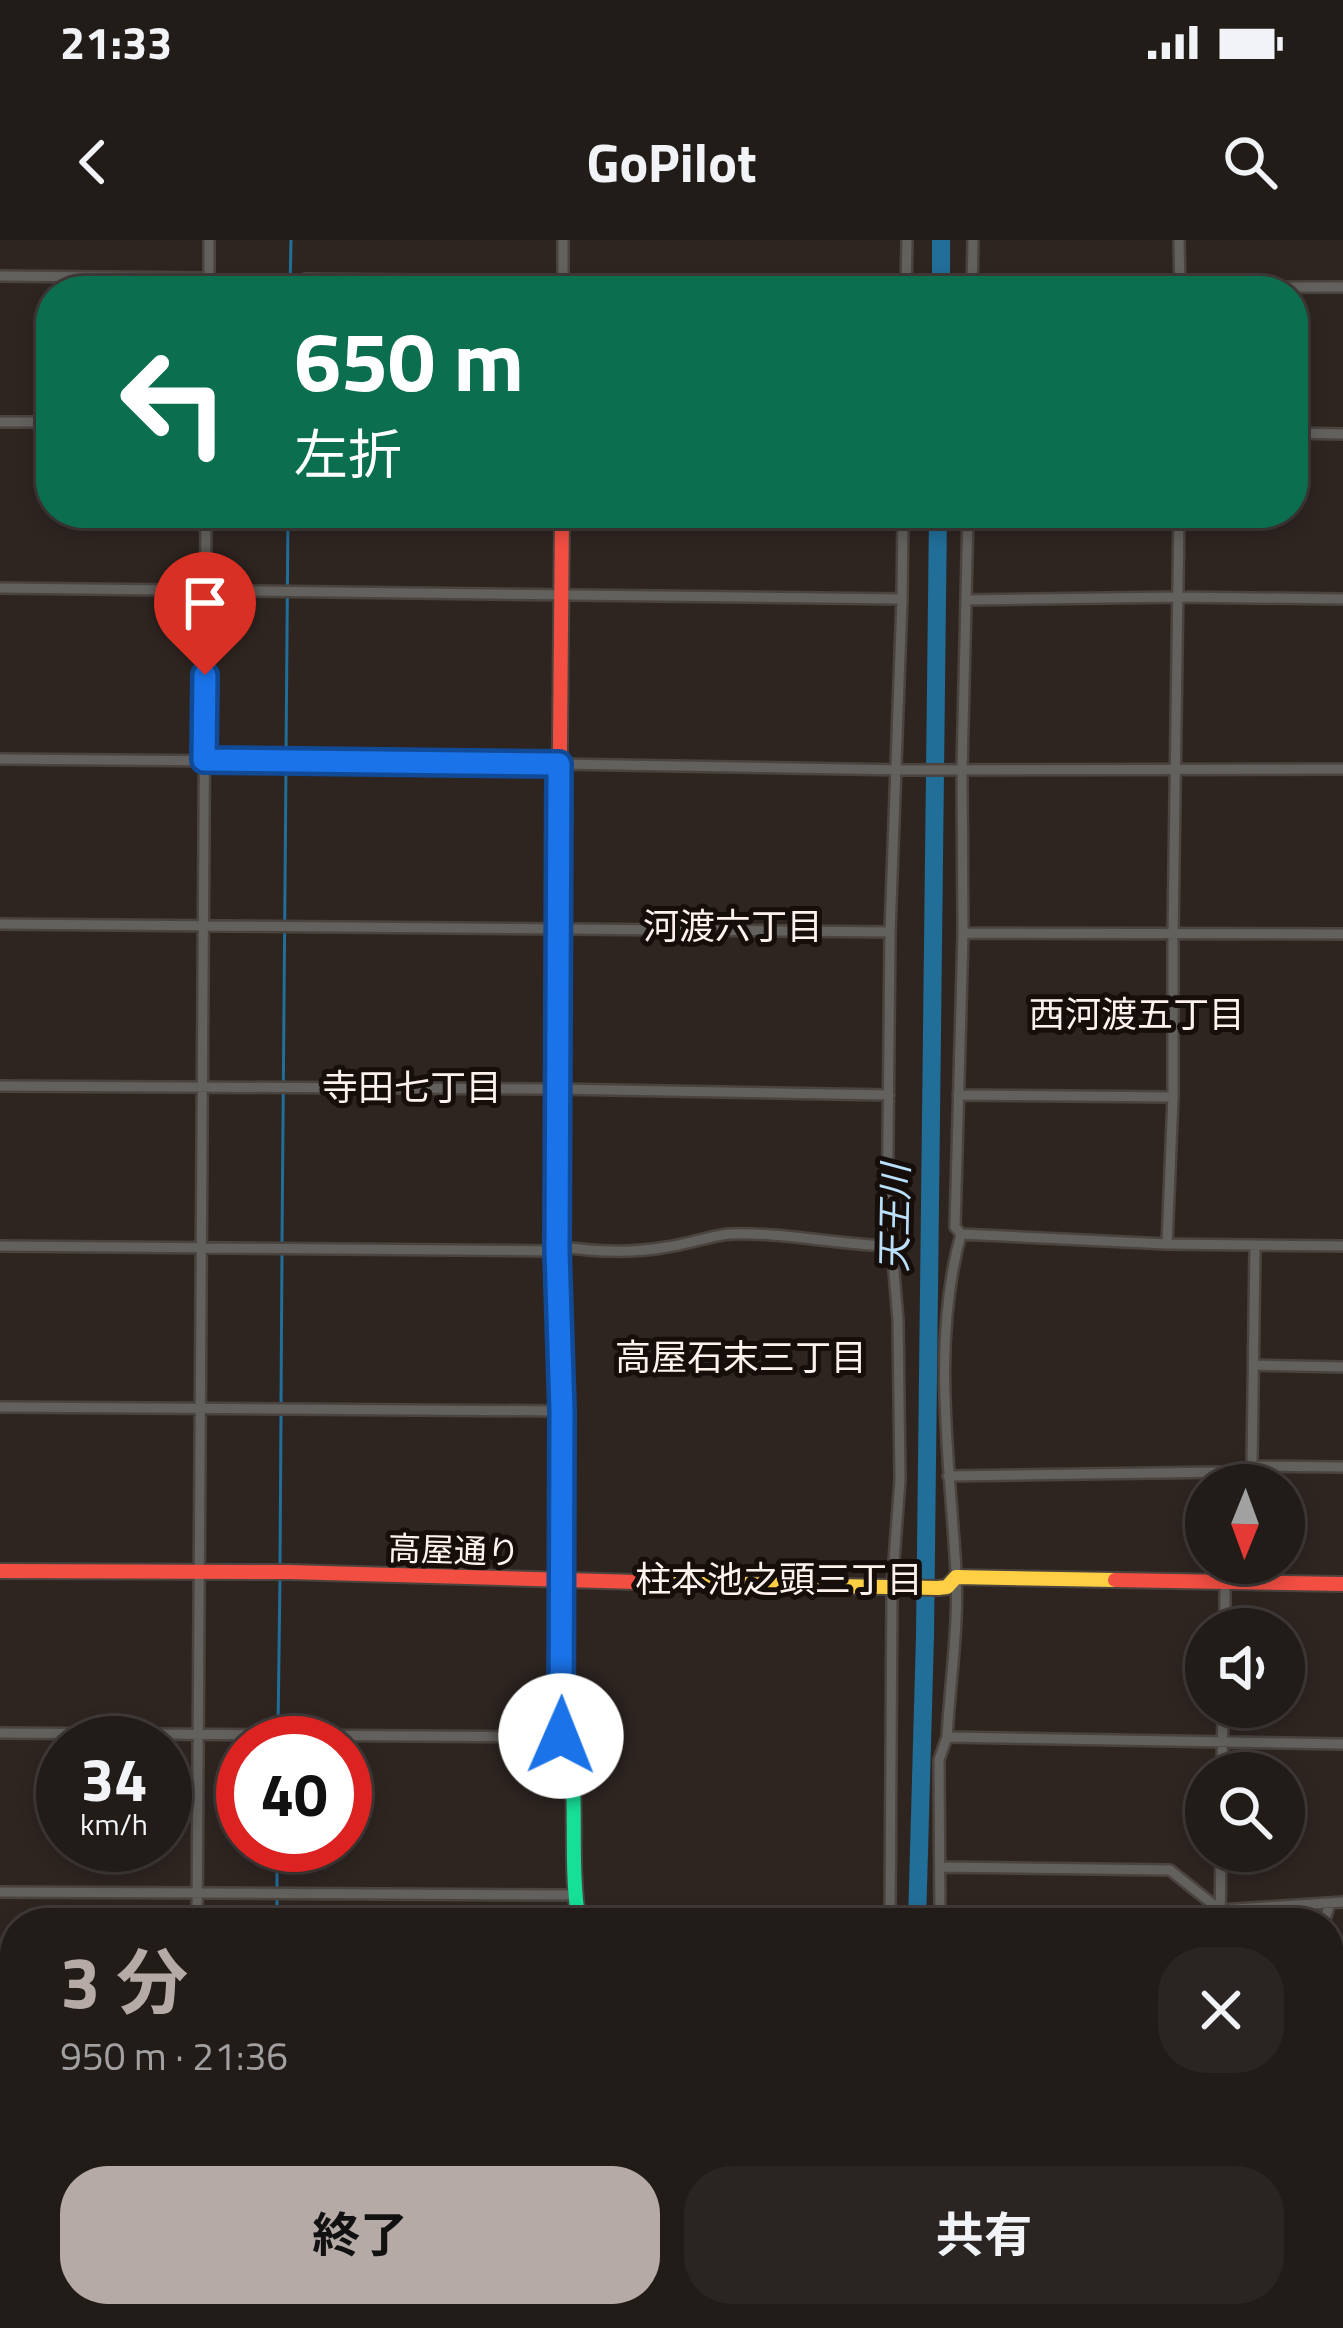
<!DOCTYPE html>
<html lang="ja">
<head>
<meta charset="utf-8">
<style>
  body { margin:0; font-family:"Titillium Web","Noto Sans JP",sans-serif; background:#2a2522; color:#f1f3f6; height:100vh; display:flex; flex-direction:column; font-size:45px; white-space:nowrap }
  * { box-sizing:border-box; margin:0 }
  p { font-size:39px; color:#a2a1a2 }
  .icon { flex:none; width:66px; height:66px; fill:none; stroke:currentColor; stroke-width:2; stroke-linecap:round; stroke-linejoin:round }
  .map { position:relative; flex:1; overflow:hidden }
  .side { position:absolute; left:0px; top:1668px; width:1344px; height:420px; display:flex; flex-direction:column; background:#221c19; border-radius:48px 48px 0 0; box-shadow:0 6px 18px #0003,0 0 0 3px #3f3a38 }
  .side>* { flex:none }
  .guide { position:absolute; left:36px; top:36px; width:1272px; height:252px; border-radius:48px; box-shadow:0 6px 18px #0003,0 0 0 3px #3f3a38; background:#0b6e4f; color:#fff; overflow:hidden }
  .needle { width:78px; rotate:181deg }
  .fabs { position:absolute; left:1185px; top:1224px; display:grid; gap:24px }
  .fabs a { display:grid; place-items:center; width:120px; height:120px; border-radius:50%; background:#221c19; box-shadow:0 6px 18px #0003,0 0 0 3px #3f3a38; font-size:60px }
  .speed { position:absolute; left:36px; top:1476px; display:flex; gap:24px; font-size:60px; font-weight:700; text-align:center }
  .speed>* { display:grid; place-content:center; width:156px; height:156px; border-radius:50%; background:#221c19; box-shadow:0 6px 18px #0003,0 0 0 3px #3f3a38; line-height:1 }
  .speed small { font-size:30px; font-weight:400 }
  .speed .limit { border:18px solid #d22; background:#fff; color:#111 }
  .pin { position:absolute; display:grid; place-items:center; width:102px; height:102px; color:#fff; margin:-123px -51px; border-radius:50% 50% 50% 0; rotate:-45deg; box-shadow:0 0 12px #0007 }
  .pin .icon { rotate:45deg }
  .me { position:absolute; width:132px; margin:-66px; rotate:1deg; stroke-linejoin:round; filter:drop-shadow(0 0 9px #0008) }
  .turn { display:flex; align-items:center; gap:42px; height:252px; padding:0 60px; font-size:54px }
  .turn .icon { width:156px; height:156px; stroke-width:2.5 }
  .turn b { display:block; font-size:84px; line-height:102px }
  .round { display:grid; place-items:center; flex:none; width:126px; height:126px; border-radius:48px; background:#2a2522 }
  .summary { display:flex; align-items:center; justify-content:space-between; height:204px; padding:0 60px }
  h1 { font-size:72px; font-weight:700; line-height:90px; color:#b5aaa6 }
  .primary-button { display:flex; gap:24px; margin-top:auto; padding:24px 60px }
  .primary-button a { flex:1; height:138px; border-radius:48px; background:#b5aaa6; color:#111; font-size:48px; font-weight:700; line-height:138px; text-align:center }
  .primary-button a+a { background:#2a2522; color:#f1f3f6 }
  .status { display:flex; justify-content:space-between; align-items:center; height:84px; padding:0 60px; background:#221c19; direction:ltr }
  .status svg { height:33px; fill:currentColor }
  header { display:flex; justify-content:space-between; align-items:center; height:156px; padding:0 60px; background:#221c19; font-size:54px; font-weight:700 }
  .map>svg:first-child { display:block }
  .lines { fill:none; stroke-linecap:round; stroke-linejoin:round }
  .stream { stroke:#216e99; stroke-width:3 }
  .river { stroke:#216e99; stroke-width:18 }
  .street-casing { stroke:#4a433e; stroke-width:14 }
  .fast-casing { stroke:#4a433e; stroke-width:18 }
  .slow-casing { stroke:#4a433e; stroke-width:18 }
  .jam-casing { stroke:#4a433e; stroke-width:18 }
  .street { stroke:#63615e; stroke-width:9 }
  .fast { stroke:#16e098; stroke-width:14 }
  .slow { stroke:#ffcf43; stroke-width:14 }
  .jam { stroke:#f24e42; stroke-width:14 }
  .route-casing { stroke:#114b97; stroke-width:30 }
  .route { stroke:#1a73e8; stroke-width:21 }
  .labels { text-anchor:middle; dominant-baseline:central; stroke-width:10; stroke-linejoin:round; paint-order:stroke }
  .street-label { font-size:33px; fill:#fef2ed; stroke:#160e0b }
  .neighbourhood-label { font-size:36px; fill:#fef2ed; stroke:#160e0b }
  .water-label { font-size:36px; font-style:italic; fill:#bae0fb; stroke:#160e0b }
</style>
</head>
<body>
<div class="status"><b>21:33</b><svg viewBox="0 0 49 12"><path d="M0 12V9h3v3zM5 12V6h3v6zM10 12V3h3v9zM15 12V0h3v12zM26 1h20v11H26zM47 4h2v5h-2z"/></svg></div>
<header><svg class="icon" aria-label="back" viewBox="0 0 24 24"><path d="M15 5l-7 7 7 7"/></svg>GoPilot<svg class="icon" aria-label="search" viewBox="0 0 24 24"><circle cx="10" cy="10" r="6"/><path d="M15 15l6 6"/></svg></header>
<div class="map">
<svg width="1343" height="2088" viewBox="0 0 1343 2088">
  <rect width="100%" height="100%" fill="#2e2521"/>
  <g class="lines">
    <path class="stream" d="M290,51L291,0
      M286,517L288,273
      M282,1003L286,527
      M281,1165L282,1013
      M280,1327L281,1175
      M278,1489L280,1337
      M277,1683V1605
      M274,2088V2073"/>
    <path class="river" d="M941,51V0
      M917,1683L925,1396L938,273
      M906,2088V2073"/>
    <g class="street-casing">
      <path id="street" d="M1179,0L1180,49
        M0,36L209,38
        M305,39L906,44
        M973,48L1343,47
        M209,51V0
        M563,51V0
        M906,51L907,0
        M972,51L973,0
        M0,182H51
        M1293,193L1343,194
        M0,348L902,359
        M966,360L1178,357L1343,359
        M0,519L559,524L905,530L1343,529
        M0,684L890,692
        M963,693L1343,694
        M0,846L557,849L889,855
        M958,855L1173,857
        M961,994L1167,1004L1343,1006
        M1167,1004L1173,857V695L1179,273
        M0,1006L557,1011
        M557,1006C594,1012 629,1014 667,1007C688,1004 709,996 730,994C783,992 834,1004 887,1006
        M1253,1125L1343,1127
        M0,1167L562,1171
        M1252,1226L1255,1006
        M948,1236L1224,1232L1252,1226L1343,1227
        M1225,1389V1323
        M0,1493L561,1497
        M947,1497L1343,1504
        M1222,1533L1223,1467
        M941,1627L1170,1630L1220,1670L1343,1662
        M0,1652L574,1655
        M197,1683L206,273
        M890,1683L892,1347L900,1240L898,1080L893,1020L887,1006L890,692L902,359L903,273
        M940,1683L939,1520L947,1497C950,1443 959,1385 956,1332C950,1221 931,1103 961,994L955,987L963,693L962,530L968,273
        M1220,1683L1221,1611
        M1324,1683L1330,1663
        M0,1814H15
        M570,2073V2088
        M1226,2073V2088
        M191,2088V2073
        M884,2088V2073
        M929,2088V2073"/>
    </g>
    <g class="fast-casing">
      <path id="fast" d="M562,1277L561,1497L570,1501C578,1562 569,1623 579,1683
        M1329,1939L1343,1881
        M1316,2073V2088"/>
    </g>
    <g class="slow-casing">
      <path id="slow" d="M636,1342L938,1348L947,1347L956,1337L1115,1340"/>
    </g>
    <g class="jam-casing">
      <path id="jam" d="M562,1277L557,849L562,273
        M0,1331L289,1332L636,1342
        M1115,1340L1343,1344
        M0,1988H15
        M1329,1999H1343"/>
    </g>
    <use href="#street" class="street"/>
    <use href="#fast" class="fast"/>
    <use href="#slow" class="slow"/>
    <use href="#jam" class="jam"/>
  </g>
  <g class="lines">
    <g class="route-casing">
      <path id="route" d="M205,435L204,520L559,524L557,1011L562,1171L561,1496"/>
    </g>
    <use href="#route" class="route"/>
  </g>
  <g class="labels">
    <g class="street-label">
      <text transform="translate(454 1310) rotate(2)">高屋通り</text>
    </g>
    <g class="neighbourhood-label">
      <text x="733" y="685">河渡六丁目</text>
      <text x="1137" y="773">西河渡五丁目</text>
      <text x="412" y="846">寺田七丁目</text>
      <text x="741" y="1116">高屋石末三丁目</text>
      <text x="779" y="1338">柱本池之頭三丁目</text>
    </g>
    <g class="water-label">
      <text transform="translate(894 978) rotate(-89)">天王川</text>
    </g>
  </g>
</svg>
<div class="fabs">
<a><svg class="needle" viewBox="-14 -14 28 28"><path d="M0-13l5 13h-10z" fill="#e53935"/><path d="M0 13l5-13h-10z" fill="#a2a1a2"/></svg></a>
<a><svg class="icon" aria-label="sound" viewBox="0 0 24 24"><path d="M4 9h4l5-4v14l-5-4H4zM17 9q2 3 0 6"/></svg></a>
<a><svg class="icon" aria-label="search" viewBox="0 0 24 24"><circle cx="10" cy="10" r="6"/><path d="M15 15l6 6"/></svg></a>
</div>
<div class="speed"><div>34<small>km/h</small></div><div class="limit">40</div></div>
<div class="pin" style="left:205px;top:435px;background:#d93025"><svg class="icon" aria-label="arrive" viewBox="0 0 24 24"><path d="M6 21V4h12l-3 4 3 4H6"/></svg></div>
<svg class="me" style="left:561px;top:1496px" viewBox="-20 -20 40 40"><circle r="19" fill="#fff"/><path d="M0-13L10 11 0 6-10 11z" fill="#1a73e8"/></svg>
<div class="guide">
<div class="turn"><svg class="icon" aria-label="left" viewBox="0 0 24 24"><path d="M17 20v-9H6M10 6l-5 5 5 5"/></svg><div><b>650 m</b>左折</div></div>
</div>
<section class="side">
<div class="summary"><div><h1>3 分</h1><p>950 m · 21:36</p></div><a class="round"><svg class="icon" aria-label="close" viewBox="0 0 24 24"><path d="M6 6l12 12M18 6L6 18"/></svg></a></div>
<div class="primary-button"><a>終了</a><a>共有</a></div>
</section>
</div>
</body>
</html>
